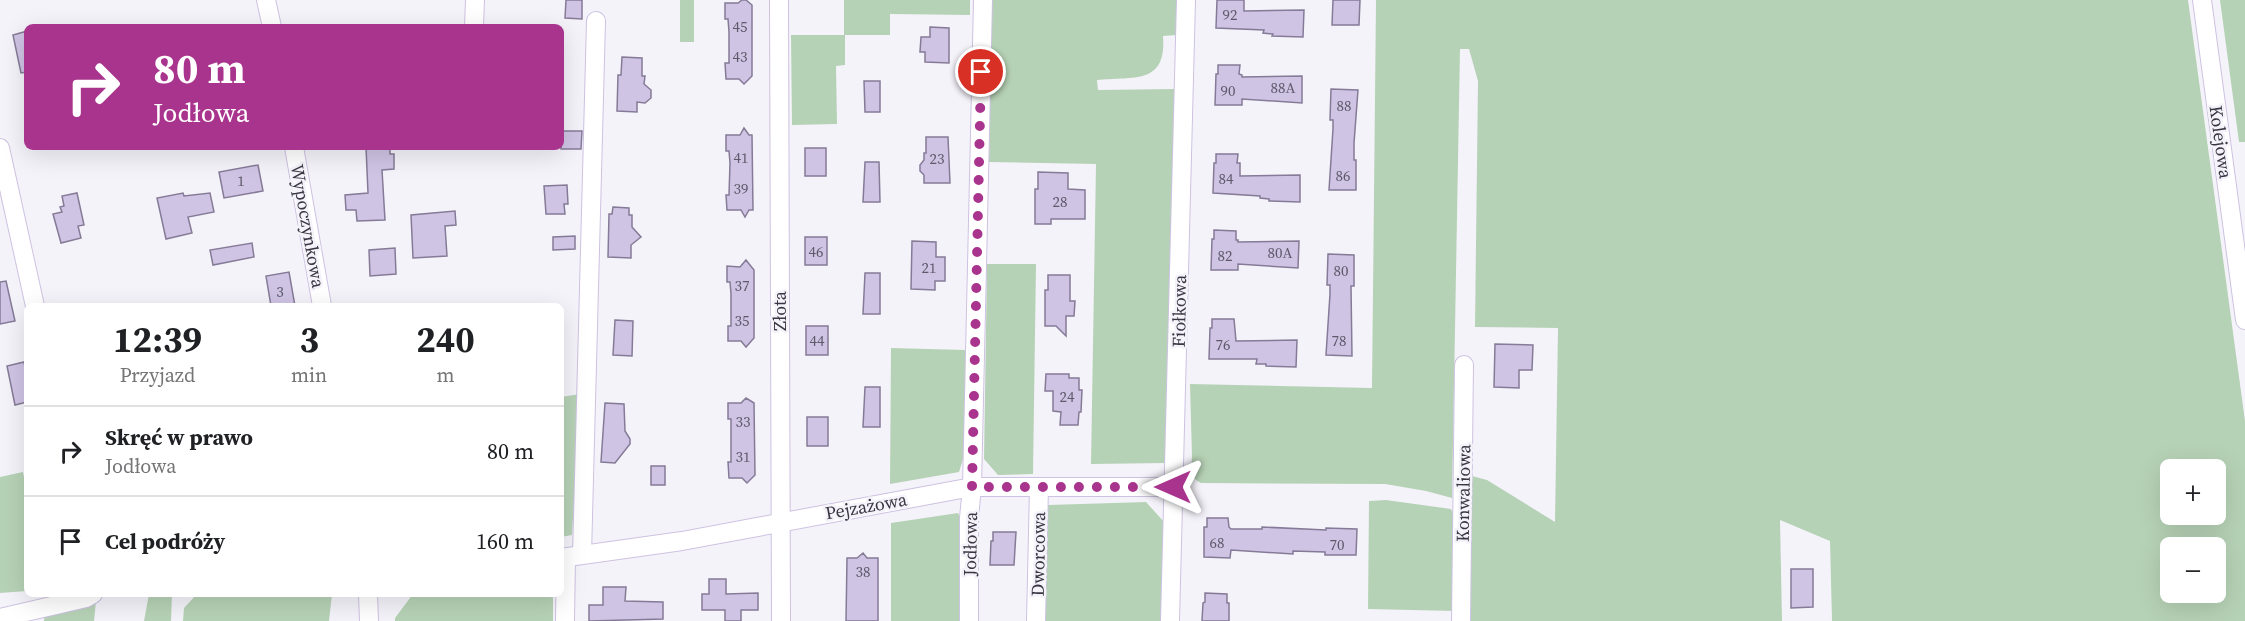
<!DOCTYPE html>
<html lang="pl">
<head>
<meta charset="utf-8">
<style>
  body { margin:0; font-family:"Source Serif 4",serif; background:#f6f6f6; color:#202124; height:100vh; display:flex; flex-direction:column; font-size:22px; white-space:nowrap }
  * { box-sizing:border-box; margin:0 }
  p { font-size:20px; color:#757577 }
  .icon { flex:none; width:33px; height:33px; fill:none; stroke:currentColor; stroke-width:2; stroke-linecap:round; stroke-linejoin:round }
  .map { position:relative; flex:1; overflow:hidden }
  .drawer { position:absolute; left:24px; top:303px; width:540px; height:294px; display:flex; flex-direction:column; background:#fff; border-radius:9px; box-shadow:0 6px 24px #0002 }
  .drawer>* { flex:none }
  .guide { position:absolute; left:24px; top:24px; width:540px; height:126px; border-radius:9px; box-shadow:0 6px 24px #0002; background:#a9348d; color:#fff; overflow:hidden }
  .tools { position:absolute; left:2160px; top:459px; display:grid; gap:12px }
  .tools a { display:grid; place-items:center; width:66px; height:66px; border-radius:9px; background:#fff; box-shadow:0 6px 24px #0002; font-size:30px }
  .pin { position:absolute; display:grid; place-items:center; width:51px; height:51px; color:#fff; margin:-26px; border:3px solid #fff; border-radius:50%; box-shadow:0 2px 6px #0007 }
  .me { position:absolute; width:66px; margin:-33px; rotate:270deg; stroke-linejoin:round; filter:drop-shadow(0 0 4px #0008) }
  .turn { display:flex; align-items:center; gap:21px; height:126px; padding:0 30px; font-size:27px }
  .turn .icon { width:78px; height:78px; stroke-width:2.5 }
  .turn b { display:block; font-size:42px; line-height:51px }
  .eta { display:flex; justify-content:space-evenly; align-items:center; height:102px; text-align:center }
  .eta b { font-size:36px; font-weight:700; line-height:42px }
  ul { padding:0; list-style:none }
  li { display:flex; align-items:center; gap:18px; height:90px; padding:0 30px; border-top:2px solid #e0e0e0 }
  li div { flex:1 }
  li b { display:block; font-size:22px }
  li em { font-style:normal }
  .map>svg:first-child { display:block }
  .green { fill:#b6d2b6; fill-rule:evenodd }
  .building { fill:#cfc4e4; stroke:#857b97; stroke-width:1.5 }
  .lines { fill:none; stroke-linecap:round; stroke-linejoin:round }
  .minor-casing { stroke:#cdc2e1; stroke-width:20 }
  .minor { stroke:#fff; stroke-width:18 }
  .route { stroke:#a9348d; stroke-width:10; stroke-dasharray:0 18 }
  .labels { text-anchor:middle; dominant-baseline:central; stroke-width:5; stroke-linejoin:round; paint-order:stroke }
  .number-label { font-size:15px; fill:#5f5a6b }
  .street-label { font-size:18px; fill:#3a3643; stroke:#f5f3fa }
</style>
</head>
<body>
<div class="map">
<svg width="2245" height="621" viewBox="0 0 2245 621">
  <rect width="100%" height="100%" fill="#f5f3fa"/>
  <path class="green" d="M680,0H694V42H680Z
    M844,0H970V15L890,14V35H845V65L836,66L837,124L792,125L791,35H844Z
    M992,0H1178L1177,35L1163,36C1167,86 1132,76 1097,80L1098,90L1175,89L1166,463L1091,464L1096,164L989,162Z
    M1376,0H2188L2245,421V621H1832L1830,541L1780,520L1782,621H1468L1472,476L1487,480L1555,522L1558,328L1475,327L1478,81L1469,49H1460L1452,498L1426,491L1385,484L1201,483L1196,480L1191,473L1192,457L1190,384L1372,388ZM2170,470H2216V514H2170ZM2170,548H2216V592H2170Z
    M2220,0H2245V142H2239Z
    M987,264H1036L1033,474L998,475L984,459Z
    M891,348L966,350L964,456L959,472L890,484Z
    M580,394L572,535L561,537V397Z
    M23,472L27,492V591L0,593V477Z
    M1386,500L1451,509L1455,517L1454,611L1368,609L1369,501Z
    M1146,502L1165,523L1163,621H1044L1048,505Z
    M958,513L963,525L962,621H891V523Z
    M149,594H172L171,621H144Z
    M197,594H332L329,621H183L184,608Z
    M413,594H553V621H395V618Z
    M96,601L94,621H44L45,610Z"/>
  <path class="building" d="M566,0H582V19L565,18Z
    M742,0H746L752,5V76L744,84L739,79H726L725,63H729V32L728,19H725V3H738Z
    M1217,0H1244V11L1304,10L1303,37L1272,36L1273,34L1263,33L1264,30L1216,28Z
    M1333,0H1360L1359,25H1332Z
    M930,27L949,28V63L925,62V52H920L921,37H930Z
    M27,31V72L21,73L13,35Z
    M622,57L642,58V76H645L644,84L651,90V98L645,103L637,102V112L617,111L618,75H621Z
    M1218,65H1240L1239,74L1242,75V77L1302,76V103L1242,99V105H1215L1216,74H1218Z
    M864,81H880V112H865Z
    M1331,89L1358,90L1354,143V160H1356V190H1329L1333,129V120H1330Z
    M744,128L749,135H752L753,210H749L745,217L741,210H727L726,195H729L730,163L729,151H726V135H740Z
    M561,131H582L581,149H561Z
    M926,137H948L950,183H924V175L920,171V165L924,160V153H926Z
    M366,147H390V154H394V169L382,170L385,220L357,221L356,210H346L345,195L368,193Z
    M805,148H826V176H805Z
    M1216,154H1238L1237,163H1240V176L1300,175V202L1269,201V199L1260,198V196L1213,193L1214,163H1216Z
    M865,162H879L880,202H863Z
    M258,165L263,191L224,198L219,172Z
    M1038,172L1068,173V189L1085,190V219H1051V224H1035V189H1038Z
    M567,185L568,204H564L565,214H546L544,186Z
    M77,193L84,225L78,226L81,238L61,243L53,214L62,212L60,207L64,206L62,196Z
    M183,193L184,196L210,193L214,212L188,217L192,233L166,239L157,198Z
    M613,207L629,208V215H632V227L641,237L631,245V258L608,257L609,214H612Z
    M455,211L456,225L445,226L447,256L413,258L411,215Z
    M1214,230L1236,231V240H1238V242L1299,241L1298,268L1238,264V270H1211L1212,239H1214Z
    M575,236V249L553,250V237Z
    M805,237H827V265H805Z
    M912,241L936,242V257H945V281H935V290L911,289Z
    M252,243L254,257L213,265L210,250Z
    M395,248L396,274L370,276L369,250Z
    M1328,254L1354,255V286H1351L1352,356L1326,355L1330,294V285H1327Z
    M746,260L754,270V338L746,347L741,341H728V326H731V294L730,282H727V266L740,267Z
    M289,272L295,306H271L266,276Z
    M865,273H880V314H863Z
    M1048,275H1070V301H1075L1074,316H1066V336L1056,326H1045V290H1048Z
    M6,281L15,321L0,324V282Z
    M1212,319H1234L1236,341L1297,340L1296,367L1266,366V364H1256L1257,359H1209L1210,328H1212Z
    M615,320L633,321L632,356L613,355Z
    M806,326H828V355H806Z
    M1495,344L1533,345L1532,370H1519V388L1494,387Z
    M24,362L27,377V402L15,405L7,366Z
    M1046,374H1069V378H1079V390H1082L1081,412H1079L1078,425H1060L1061,412L1053,411V391H1045Z
    M865,387H880V427H863Z
    M746,398L754,403L755,475L747,483L742,478H729L728,462H731V419H728V403H741Z
    M605,403L624,404L625,431L630,439V444L615,463L601,462Z
    M807,417H828V446H807Z
    M651,466H665V485H651Z
    M1207,518H1228L1229,527L1231,529H1262V527L1326,530V528L1357,529L1356,555H1325V552L1293,551V554L1231,550L1230,558L1204,557V527H1207Z
    M993,532H1016L1014,565H990L991,541H993Z
    M863,553L867,558H878V621H846L847,558H857Z
    M1791,569H1813V607L1791,608Z
    M709,579H726V594L758,593V610H741V621H725V610H702V594H709Z
    M603,587H626L625,601L663,602V619L589,621V605H603Z
    M1205,593L1227,594V603H1229V621H1202L1203,603L1205,602Z"/>
  <g class="lines">
    <g class="minor-casing">
      <path id="minor" d="M266,0L272,27
        M779,0L781,621
        M2202,0L2245,320
        M474,27L475,0
        M294,147L322,306
        M0,148L35,306
        M582,555L596,21
        M561,558L682,541L972,487H1173
        M368,594L369,621
        M0,618L86,598L93,594
        M565,621L566,558
        M969,621V518L972,487L983,0
        M1036,621L1039,487
        M1170,621L1186,0
        M1461,621L1464,365"/>
    </g>
    <use href="#minor" class="minor"/>
  </g>
  <g class="lines">
    <path class="route" d="M981,72L972,487H1173"/>
  </g>
  <g class="labels">
    <g class="number-label">
      <text x="1230" y="14">92</text>
      <text x="740" y="26">45</text>
      <text x="740" y="56">43</text>
      <text x="1283" y="87">88A</text>
      <text x="1228" y="90">90</text>
      <text x="1344" y="105">88</text>
      <text x="741" y="157">41</text>
      <text x="937" y="158">23</text>
      <text x="1343" y="175">86</text>
      <text x="1226" y="178">84</text>
      <text x="241" y="180">1</text>
      <text x="741" y="188">39</text>
      <text x="1060" y="201">28</text>
      <text x="816" y="251">46</text>
      <text x="1280" y="252">80A</text>
      <text x="1225" y="255">82</text>
      <text x="929" y="267">21</text>
      <text x="1341" y="270">80</text>
      <text x="742" y="285">37</text>
      <text x="280" y="291">3</text>
      <text x="742" y="320">35</text>
      <text x="817" y="340">44</text>
      <text x="1339" y="340">78</text>
      <text x="1223" y="344">76</text>
      <text x="1067" y="396">24</text>
      <text x="743" y="421">33</text>
      <text x="743" y="456">31</text>
      <text x="1217" y="542">68</text>
      <text x="1337" y="544">70</text>
      <text x="863" y="571">38</text>
    </g>
    <g class="street-label">
      <text transform="translate(2221 142) rotate(82)">Kolejowa</text>
      <text transform="translate(308 226) rotate(80)">Wypoczynkowa</text>
      <text transform="translate(779 311) rotate(-90)">Złota</text>
      <text transform="translate(1179 311) rotate(-89)">Fiołkowa</text>
      <text transform="translate(1463 493) rotate(-89)">Konwaliowa</text>
      <text transform="translate(866 506) rotate(-10)">Pejzażowa</text>
      <text transform="translate(970 544) rotate(-89)">Jodłowa</text>
      <text transform="translate(1038 554) rotate(-89)">Dworcowa</text>
    </g>
  </g>
</svg>
<div class="tools">
<a>+</a>
<a>−</a>
</div>
<div class="pin" style="left:981px;top:72px;background:#d93025"><svg class="icon" aria-label="arrive" viewBox="0 0 24 24"><path d="M6 21V4h12l-3 4 3 4H6"/></svg></div>
<svg class="me" style="left:1173px;top:487px" viewBox="-20 -20 40 40"><path d="M0-17L14 15 0 8-14 15z" fill="#a9348d" stroke="#fff" stroke-width="4"/></svg>
<div class="guide">
<div class="turn"><svg class="icon" aria-label="right" viewBox="0 0 24 24"><path d="M7 20v-9h11M14 6l5 5-5 5"/></svg><div><b>80 m</b>Jodłowa</div></div>
</div>
<section class="drawer">
<div class="eta">
<div><b>12:39</b><p>Przyjazd</p></div>
<div><b>3</b><p>min</p></div>
<div><b>240</b><p>m</p></div>
</div>
<ul>
<li><svg class="icon" aria-label="right" viewBox="0 0 24 24"><path d="M7 20v-9h11M14 6l5 5-5 5"/></svg><div><b>Skręć w prawo</b><p>Jodłowa</p></div><em>80 m</em></li>
<li><svg class="icon" aria-label="arrive" viewBox="0 0 24 24"><path d="M6 21V4h12l-3 4 3 4H6"/></svg><div><b>Cel podróży</b></div><em>160 m</em></li>
</ul>
</section>
</div>
</body>
</html>
